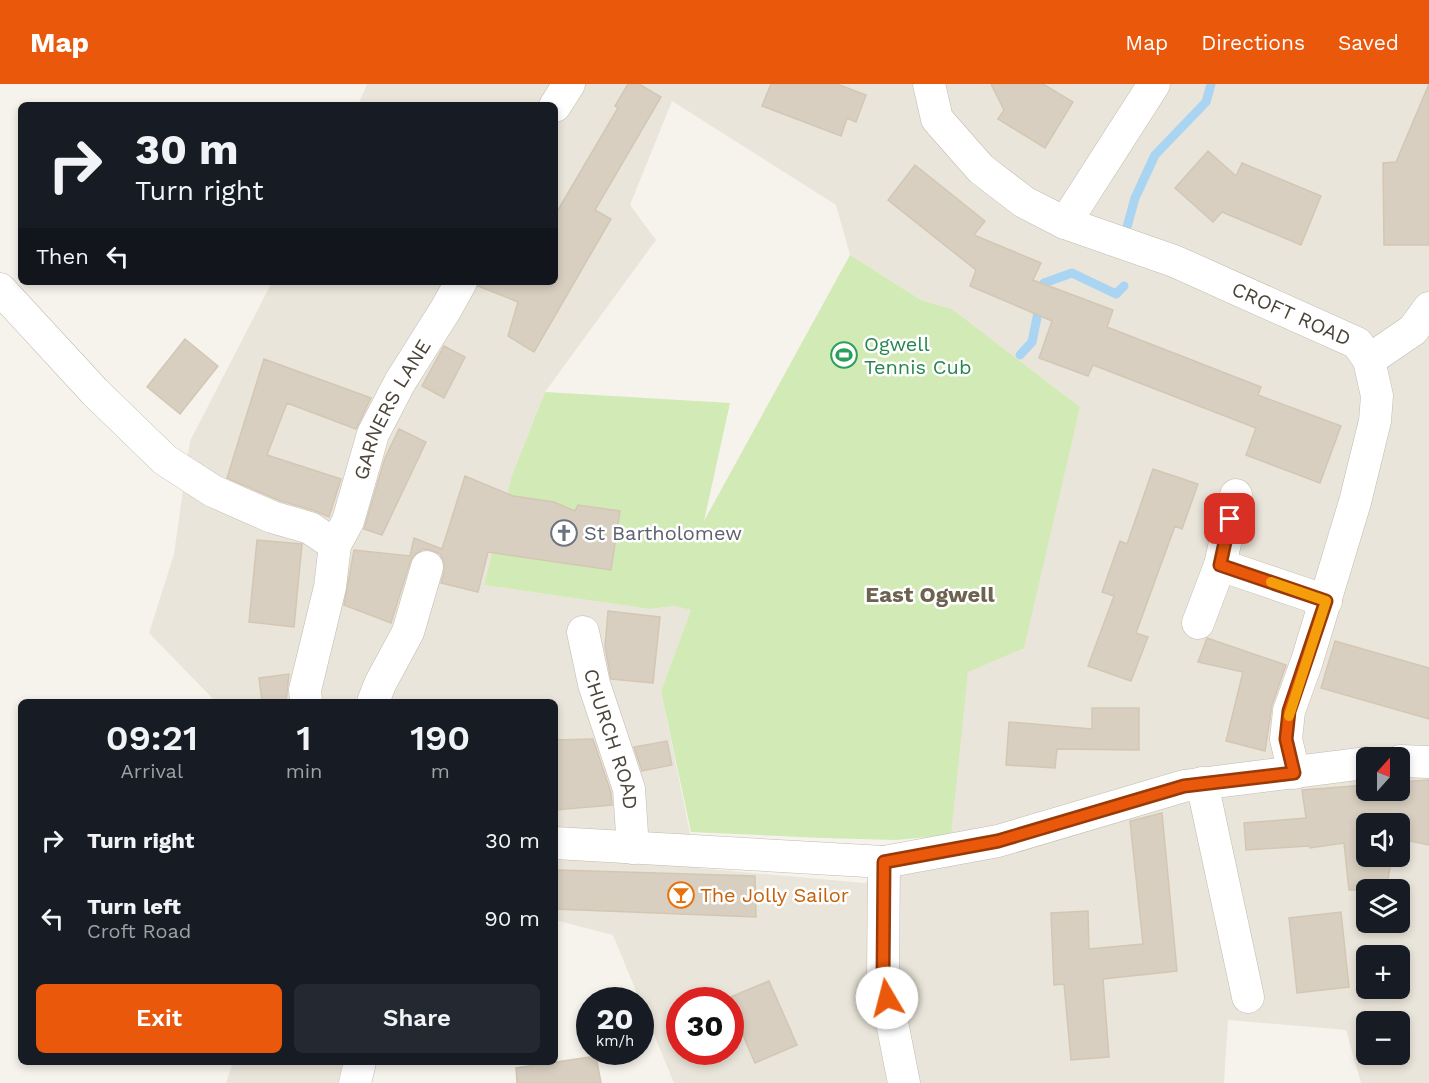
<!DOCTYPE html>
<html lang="en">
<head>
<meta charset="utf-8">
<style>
  body { margin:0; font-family:"Work Sans",sans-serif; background:#242831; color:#f1f3f6; height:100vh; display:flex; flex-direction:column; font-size:22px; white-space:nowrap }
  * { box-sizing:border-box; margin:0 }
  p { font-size:20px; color:#9ea1a6 }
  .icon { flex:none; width:33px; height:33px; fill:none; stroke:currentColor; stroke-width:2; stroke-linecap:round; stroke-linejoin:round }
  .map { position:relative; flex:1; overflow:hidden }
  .sheet { position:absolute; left:18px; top:615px; width:540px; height:366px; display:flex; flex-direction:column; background:#171b24; border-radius:9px; box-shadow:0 3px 9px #0003 }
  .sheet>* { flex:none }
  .guide { position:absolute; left:18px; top:18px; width:540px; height:183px; border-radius:9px; box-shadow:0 3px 9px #0003; background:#171b24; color:#f1f3f6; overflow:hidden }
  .needle { width:39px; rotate:21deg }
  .buttons { position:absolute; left:1356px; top:663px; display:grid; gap:12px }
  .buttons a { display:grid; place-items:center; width:54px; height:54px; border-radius:9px; background:#171b24; box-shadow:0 3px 9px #0003; font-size:30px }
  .speed { position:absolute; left:576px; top:903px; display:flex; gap:12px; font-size:30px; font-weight:700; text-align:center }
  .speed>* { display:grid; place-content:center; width:78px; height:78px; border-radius:50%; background:#171b24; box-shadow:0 3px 9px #0003; line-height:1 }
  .speed small { font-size:15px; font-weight:400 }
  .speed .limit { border:9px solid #d22; background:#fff; color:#111 }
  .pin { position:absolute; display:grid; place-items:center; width:51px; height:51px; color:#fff; margin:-26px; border-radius:12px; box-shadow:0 3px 9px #0006 }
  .me { position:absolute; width:66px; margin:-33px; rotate:352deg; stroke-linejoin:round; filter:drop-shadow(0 0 4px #0008) }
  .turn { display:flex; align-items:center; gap:21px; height:126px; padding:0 18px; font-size:27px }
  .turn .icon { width:78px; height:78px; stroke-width:2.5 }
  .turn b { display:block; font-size:42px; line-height:51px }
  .then { display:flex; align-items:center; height:57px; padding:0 18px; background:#0003; gap:12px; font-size:22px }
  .eta { display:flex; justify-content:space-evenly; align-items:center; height:102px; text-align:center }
  .eta b { font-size:36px; font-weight:600; line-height:42px }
  .primary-button { display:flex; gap:12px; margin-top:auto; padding:12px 18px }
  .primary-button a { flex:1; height:69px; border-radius:9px; background:#ea580c; color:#fff; font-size:24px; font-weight:600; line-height:69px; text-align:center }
  .primary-button a+a { background:#242831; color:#f1f3f6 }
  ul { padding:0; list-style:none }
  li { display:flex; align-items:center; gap:18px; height:78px; padding:0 18px }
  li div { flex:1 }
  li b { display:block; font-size:22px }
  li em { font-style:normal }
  header { display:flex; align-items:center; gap:36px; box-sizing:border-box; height:84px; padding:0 30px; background:#ea580c; color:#fff }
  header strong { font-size:28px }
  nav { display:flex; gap:33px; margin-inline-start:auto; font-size:21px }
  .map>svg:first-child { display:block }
  .residential { fill:#eae5da; fill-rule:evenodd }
  .green { fill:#d2eab5 }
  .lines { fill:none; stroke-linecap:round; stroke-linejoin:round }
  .stream { stroke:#a9d4f2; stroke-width:9 }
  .building { fill:#d8cfc1; stroke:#d3c7b4; stroke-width:1.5 }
  .minor-casing { stroke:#c2bbae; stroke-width:33 }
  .minor { stroke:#fff; stroke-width:32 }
  .route-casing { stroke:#983908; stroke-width:15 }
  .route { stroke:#ea580c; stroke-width:10 }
  .slow { stroke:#f59e0b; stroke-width:10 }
  .labels { text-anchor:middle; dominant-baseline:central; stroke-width:5; stroke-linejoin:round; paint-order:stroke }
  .street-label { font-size:20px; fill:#4b4439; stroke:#fff }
  .leisure-label { font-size:20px; fill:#27864d; stroke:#fff; text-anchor:start }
  .worship-label { font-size:20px; fill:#5b616d; stroke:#fff; text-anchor:start }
  .food-label { font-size:20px; fill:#c56008; stroke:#fff; text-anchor:start }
  .quarter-label { font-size:22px; font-weight:bold; fill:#6e6250; stroke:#fff }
</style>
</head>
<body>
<header>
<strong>Map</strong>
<nav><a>Map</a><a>Directions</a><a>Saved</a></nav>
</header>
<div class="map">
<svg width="1429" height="999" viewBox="0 0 1429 999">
  <rect width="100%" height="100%" fill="#f6f3ec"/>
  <path class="residential" d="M367,0H1429V999H1361L1346,946L1228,936L1224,999H674L613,851L555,836V618H216L149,549L174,470L190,357L272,198H555V21H358ZM672,17L836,121L850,171L921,216L952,225L1080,323L1059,408L968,587L947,776L864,799L697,784L661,607L691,526L674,522L650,525L484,501L512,391L545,308L656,156L630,121ZM1366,674H1400V706H1366ZM1366,740H1400V772H1366ZM1366,806H1400V838H1366ZM1366,872H1400V904H1366ZM680,916H730V968H680ZM1366,938H1400V970H1366Z
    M233,978H343L338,999H226Z"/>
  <path class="green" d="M850,171L921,216L952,225L1080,323L1024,564L968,588L951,751L896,756L823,754L691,748L661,607L691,526L674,522L650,525L484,501L512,391L545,308L730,319L704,437Z"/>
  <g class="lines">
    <path class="stream" d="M1127,143L1135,114L1155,71L1206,18L1211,0
      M1020,271L1032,258L1044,199L1072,189L1116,210L1124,202"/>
  </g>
  <path class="building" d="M628,0H639L661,13L595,126L611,135L534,268L508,252L518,218L478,202L479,198H555V131L618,24L615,22Z
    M771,0H837L866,11L856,38L847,34L841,52L762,22Z
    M991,0H1043L1073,18L1045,64L998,35L1004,26Z
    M1429,0V161H1384L1383,79L1396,78Z
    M1208,67L1236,92L1242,79L1321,112L1301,161L1222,128L1213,138L1175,104Z
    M915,81L985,137L974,151L1041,179L1033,196L1113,226L1107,243L1261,303L1258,311L1341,342L1320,399L1246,371L1256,344L1093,281L1088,292L1039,274L1052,237L970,202L976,186L888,116Z
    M185,255L218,282L180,330L147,303Z
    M444,262L465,273L444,314L422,302Z
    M264,275L371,314L356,345L287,319L267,371L341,395L329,433L315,427L278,416L227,394Z
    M399,345L426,358L382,451L364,445L385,374Z
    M1153,385L1198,400L1182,445L1175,442L1136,549L1148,553L1131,597L1088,582L1114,512L1102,508L1120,457L1127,460Z
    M465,392L513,412L554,418L575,427L578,421L620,427L611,486L488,468L478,508L441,499L444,488V478L440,470L431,466L423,465L415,470L410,478L391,539L344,521L354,466L410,472L414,454L442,465Z
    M257,456L302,460L294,543L249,538Z
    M608,527L660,533L653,599L611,595L605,563Z
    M1207,554L1286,581L1272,621L1265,667L1226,657L1243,588L1198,578Z
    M1335,557L1429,584V635L1321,604Z
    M289,590L286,618H262L259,594Z
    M1092,624H1139V666L1057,665L1055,684L1006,681L1009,638L1092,645Z
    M593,655L611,709L612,721L555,726V656Z
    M667,657L672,681L642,687L634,663Z
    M1429,696V761L1400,755V740H1366V772H1392L1386,806H1349L1344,759L1310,764L1309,762L1246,766L1244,739L1306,734L1302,706L1366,701V706H1400V698Z
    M1162,729L1177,887L1103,895L1109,973L1071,976L1064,900L1054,901L1051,829L1088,827L1089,865L1143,860L1130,737Z
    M558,786L755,792L756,833L555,825Z
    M1341,828L1349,903L1297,909L1289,834Z
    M769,897L797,961L755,979L730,921V916L728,914Z
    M596,972L601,999H517L516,984Z"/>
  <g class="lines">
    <g class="minor-casing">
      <g id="minor">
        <path id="s1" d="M929,0L937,35L981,85L1024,118L1065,139L1174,177L1357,259L1369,276L1377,312L1375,337L1355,418L1307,577L1289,627L1286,655L1294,689"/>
        <path d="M555,22L569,0"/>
        <path d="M1065,139L1154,0"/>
        <path d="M0,205L95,308L165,376L213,407L272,433L310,444L335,461"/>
        <path d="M1369,276L1413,246L1429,224"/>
        <path d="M1220,481L1326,517"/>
        <path d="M1198,539L1220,481L1236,411"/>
        <path id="s2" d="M583,548L594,600L629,705L633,764"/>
        <path id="s3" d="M306,618L305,606L330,503L335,461L348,437L373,350L400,298L446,225L461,198"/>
        <path d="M373,618L380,600L408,548L427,483"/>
        <path d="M1400,677L1429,678"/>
        <path d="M1202,699L1248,913"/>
        <path d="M555,759L884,778L998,757L1184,702L1366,679"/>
        <path d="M884,778L883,893L904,999"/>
        <path d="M355,999L360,978"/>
      </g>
    </g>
    <use href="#minor" class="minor"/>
  </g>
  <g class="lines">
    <g class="route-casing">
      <path id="route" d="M887,914L883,893L884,778L998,757L1184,702L1294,689L1286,655L1289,627L1326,517L1220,481L1230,435"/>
    </g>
    <use href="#route" class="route"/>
    <path class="slow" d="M1271,498L1326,517L1289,632"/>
  </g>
  <defs>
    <g id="stadium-ring" transform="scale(1.35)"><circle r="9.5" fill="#fff" stroke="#2e9e5b" stroke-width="1.5"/><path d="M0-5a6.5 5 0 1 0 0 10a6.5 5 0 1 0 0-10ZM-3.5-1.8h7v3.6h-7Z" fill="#2e9e5b"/></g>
    <g id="church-ring" transform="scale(1.35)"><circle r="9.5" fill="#fff" stroke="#6b7280" stroke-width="1.5"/><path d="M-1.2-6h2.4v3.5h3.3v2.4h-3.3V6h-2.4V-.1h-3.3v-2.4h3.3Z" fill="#6b7280"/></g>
    <g id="bar-ring" transform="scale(1.35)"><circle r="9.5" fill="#fff" stroke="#e8710a" stroke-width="1.5"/><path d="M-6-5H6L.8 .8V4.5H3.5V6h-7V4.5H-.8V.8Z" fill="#e8710a"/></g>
  </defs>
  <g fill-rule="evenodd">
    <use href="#stadium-ring" x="844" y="271"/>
    <use href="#church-ring" x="564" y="449"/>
    <use href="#bar-ring" x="681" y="811"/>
  </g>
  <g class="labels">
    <g class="street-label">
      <text stroke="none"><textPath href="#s1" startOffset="447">CROFT ROAD</textPath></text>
      <text stroke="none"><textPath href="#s3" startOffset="308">GARNERS LANE</textPath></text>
      <text stroke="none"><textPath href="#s2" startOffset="111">CHURCH ROAD</textPath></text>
    </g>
    <g class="leisure-label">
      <text x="864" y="260">Ogwell<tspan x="864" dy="23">Tennis Cub</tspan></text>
    </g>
    <g class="worship-label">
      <text x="584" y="449">St Bartholomew</text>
    </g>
    <g class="food-label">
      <text x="700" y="811">The Jolly Sailor</text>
    </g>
    <g class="quarter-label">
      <text x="930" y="510">East Ogwell</text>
    </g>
  </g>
</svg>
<div class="buttons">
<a><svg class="needle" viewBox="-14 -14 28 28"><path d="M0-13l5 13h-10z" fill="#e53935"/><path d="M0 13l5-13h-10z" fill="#9ea1a6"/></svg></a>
<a><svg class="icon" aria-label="sound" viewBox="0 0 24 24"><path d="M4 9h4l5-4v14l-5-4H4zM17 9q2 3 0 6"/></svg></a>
<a><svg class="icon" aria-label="layers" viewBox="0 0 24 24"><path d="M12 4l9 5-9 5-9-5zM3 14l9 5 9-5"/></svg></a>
<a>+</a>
<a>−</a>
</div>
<div class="speed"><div>20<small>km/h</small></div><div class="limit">30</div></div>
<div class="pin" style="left:1230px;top:435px;background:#d93025"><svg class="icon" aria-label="arrive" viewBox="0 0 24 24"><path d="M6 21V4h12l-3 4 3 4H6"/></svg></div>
<svg class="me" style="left:887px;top:914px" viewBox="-20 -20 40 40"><circle r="19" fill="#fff"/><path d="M0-13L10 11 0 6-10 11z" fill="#ea580c"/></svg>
<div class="guide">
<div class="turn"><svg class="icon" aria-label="right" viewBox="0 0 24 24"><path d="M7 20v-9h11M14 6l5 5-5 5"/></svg><div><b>30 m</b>Turn right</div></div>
<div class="then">Then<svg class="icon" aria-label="left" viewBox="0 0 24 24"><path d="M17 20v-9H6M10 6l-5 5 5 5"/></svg></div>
</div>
<section class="sheet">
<div class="eta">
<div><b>09:21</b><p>Arrival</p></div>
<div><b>1</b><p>min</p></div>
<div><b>190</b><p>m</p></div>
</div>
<ul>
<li><svg class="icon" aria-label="right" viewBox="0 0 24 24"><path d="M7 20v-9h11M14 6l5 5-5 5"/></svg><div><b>Turn right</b></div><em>30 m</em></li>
<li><svg class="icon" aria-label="left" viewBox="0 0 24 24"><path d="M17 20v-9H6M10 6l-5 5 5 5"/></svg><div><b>Turn left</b><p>Croft Road</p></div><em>90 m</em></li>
</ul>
<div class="primary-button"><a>Exit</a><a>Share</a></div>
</section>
</div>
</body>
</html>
